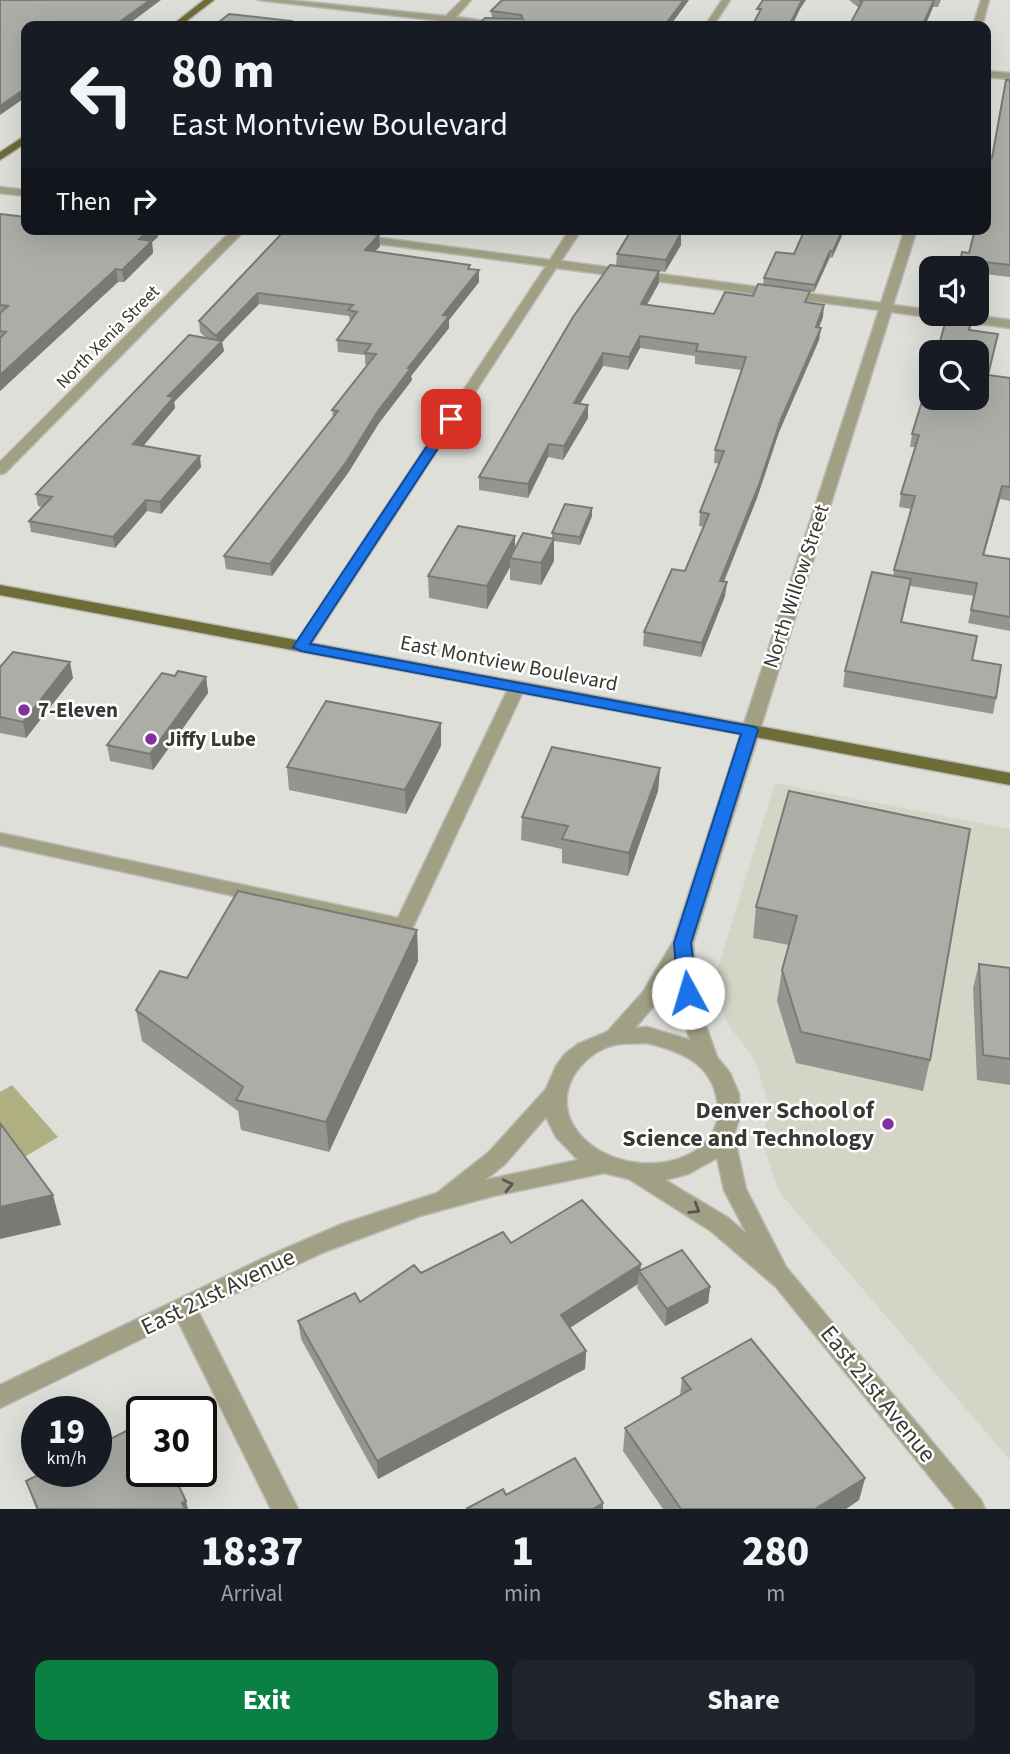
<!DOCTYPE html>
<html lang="en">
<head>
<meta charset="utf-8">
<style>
  body { margin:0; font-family:"Source Sans 3",sans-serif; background:#20242c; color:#f1f3f6; height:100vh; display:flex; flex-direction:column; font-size:26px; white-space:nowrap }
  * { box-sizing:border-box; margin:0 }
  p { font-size:23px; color:#9ea1a6 }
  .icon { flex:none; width:38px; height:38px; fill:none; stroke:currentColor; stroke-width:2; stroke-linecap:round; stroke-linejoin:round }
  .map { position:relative; height:1509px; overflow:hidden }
  .drawer { display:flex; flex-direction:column; background:#171b24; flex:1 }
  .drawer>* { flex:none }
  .guide { position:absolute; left:21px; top:21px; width:970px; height:214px; border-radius:14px; box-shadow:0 7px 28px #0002; background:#171b24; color:#f1f3f6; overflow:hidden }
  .buttons { position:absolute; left:919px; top:256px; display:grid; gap:14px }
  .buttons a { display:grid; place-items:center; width:70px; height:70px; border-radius:14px; background:#171b24; box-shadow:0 7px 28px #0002; font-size:35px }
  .speed { position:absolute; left:21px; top:1396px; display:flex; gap:14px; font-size:35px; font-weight:700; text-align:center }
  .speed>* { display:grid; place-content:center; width:91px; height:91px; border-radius:50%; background:#171b24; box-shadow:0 7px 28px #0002; line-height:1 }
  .speed small { font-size:18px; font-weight:400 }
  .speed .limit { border:4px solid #111; border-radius:10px; background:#fff; color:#111 }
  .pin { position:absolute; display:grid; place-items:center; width:60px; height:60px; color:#fff; margin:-30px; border-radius:14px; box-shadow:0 4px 10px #0006 }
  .me { position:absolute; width:77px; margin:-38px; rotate:354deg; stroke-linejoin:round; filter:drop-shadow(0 0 5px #0008) }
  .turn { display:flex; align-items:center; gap:24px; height:147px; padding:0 35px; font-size:32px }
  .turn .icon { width:91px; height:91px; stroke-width:2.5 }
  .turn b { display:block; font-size:49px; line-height:60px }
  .then { display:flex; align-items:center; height:66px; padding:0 35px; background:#0003; gap:14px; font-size:26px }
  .eta { display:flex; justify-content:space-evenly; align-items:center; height:119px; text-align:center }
  .eta b { font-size:42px; font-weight:800; line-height:49px }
  .button { display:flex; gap:14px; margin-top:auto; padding:14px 35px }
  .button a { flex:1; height:80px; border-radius:14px; background:#0b8043; color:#fff; font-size:28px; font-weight:800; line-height:80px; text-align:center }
  .button a+a { background:#20242c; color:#f1f3f6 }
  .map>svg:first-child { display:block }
  .built { fill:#d4d4c7 }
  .green { fill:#b1b082 }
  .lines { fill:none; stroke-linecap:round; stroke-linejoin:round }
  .minor-casing { stroke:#babab5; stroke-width:3 }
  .major-casing { stroke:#babab5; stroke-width:3 }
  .minor { fill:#a1a085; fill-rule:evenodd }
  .major { fill:#6e6c37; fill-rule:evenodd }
  .wall { fill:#959590 }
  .shaded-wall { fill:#797976 }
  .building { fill:#adada8; stroke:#797976; stroke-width:2 }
  .oneway { stroke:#58574e }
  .route { fill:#1a73e8; stroke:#114b97; stroke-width:2 }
  .poi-dot { fill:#83309e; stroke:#fffffe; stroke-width:2.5 }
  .labels { text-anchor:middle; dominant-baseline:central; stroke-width:5; stroke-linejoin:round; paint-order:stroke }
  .far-street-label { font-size:18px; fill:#383836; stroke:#fffffe }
  .street-label { font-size:21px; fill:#383836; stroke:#fffffe }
  .poi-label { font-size:21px; font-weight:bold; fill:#383836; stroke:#fffffe; text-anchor:start }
  .near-poi-label { font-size:24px; font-weight:bold; fill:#383836; stroke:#fffffe; text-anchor:end }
  .near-street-label { font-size:24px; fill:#383836; stroke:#fffffe }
</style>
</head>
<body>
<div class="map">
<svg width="1010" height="1509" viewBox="0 0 1010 1509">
  <rect width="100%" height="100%" fill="#dfdfd9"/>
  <path class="built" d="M775,783L1010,829V1460L779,1192L763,1145L768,1103L755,1060L729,1026L712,987Z"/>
  <path class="green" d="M12,1085L58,1137L21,1159L0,1134V1092Z"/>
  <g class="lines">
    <g class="minor-casing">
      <path id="minor" d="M258,0H288L446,16L462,0H471L456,17L521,26L451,22L447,26H439L442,21Z
        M722,0H730L713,26H705Z
        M981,0H989L982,26H973Z
        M985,71L1010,73V79L985,77Z
        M0,187L26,190V196L0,193Z
        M233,229H246L5,473L0,474V462Z
        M570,229H582L561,261L881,303L905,229H917L893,305L931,310V313H957L1010,320V328L891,312L693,943L698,1003L717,1057L730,1073L739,1094L740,1116L734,1135L746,1189L786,1267L981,1500L985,1509H956L776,1287L711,1231L629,1179L604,1173L493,1196L420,1216L324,1252L198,1311L298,1509H271L178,1321L0,1408V1385L268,1256L342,1224L437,1193L489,1152L546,1089L556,1066L565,1054L578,1044L607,1032L643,992L673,942L879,310L556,268L307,650H295L293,647L546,266L358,241L352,238L358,235L550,260ZM675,972L678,1003L690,1040L647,1027L635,1028L657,1002ZM647,1043C685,1052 716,1066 718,1109C719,1121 714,1134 705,1143C673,1174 613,1168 583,1138C552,1107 568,1065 605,1048C618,1042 633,1044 647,1043ZM546,1117L556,1137L578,1160L485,1180L505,1164ZM717,1158L724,1190L747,1234L727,1217L665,1180L688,1174Z
        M517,682L525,687L411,931L404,933L0,845V833L398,918L509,687Z"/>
    </g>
    <g class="major-casing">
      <path id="major" d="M204,0H214L180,26H171Z
        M26,135V143L0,160V152Z
        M0,585L1010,773V785L0,595Z"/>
    </g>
    <use href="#minor" class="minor"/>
    <use href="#major" class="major"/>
  </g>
  <path class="wall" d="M849,0H941L938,7H933L925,26H849L859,8Z
    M491,11L670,26L492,18Z
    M1010,80V277L984,274L976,268L969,253L985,229L986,172L992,158Z
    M0,214L158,237L152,242L153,253L124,282H118L0,391Z
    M286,229H395L389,235L354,232L379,235L380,246L375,252L470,265V269L479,270V282L449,320V328L411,376L412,380L379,423L348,473L272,576L226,569L224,556L333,417L332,410L368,365L365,364V355L338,352L337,340L350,322L349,316L259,304L222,342L224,351L174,402L175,408L143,446L201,467L161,514L147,511L115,548L31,532L29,521L42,507L38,506L36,494L206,338L200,332L199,321Z
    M805,229H845L832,258L830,257L814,292L763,285L764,278L794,254Z
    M676,232L681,233V245L665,272L659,271V283L647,305L714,314L809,303L823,317L819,328H821L819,340L779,432L757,498L724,582L725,596L701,657L643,646L644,632L685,571L704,527L699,526L700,512L720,464L714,463L715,450L742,370L695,364V356L640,348L628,370L603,366L580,404L588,418L563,460L548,457L528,498L479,490V477L616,266L617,254Z
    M970,330L989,375L1010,378V501L1000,499L984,555L1010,559V631L968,623L974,596L910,586L902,622L972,660L996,698L993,714L843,687L845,671L893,575L911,509L899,507L901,494L916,447H910L912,434Z
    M592,516L580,545L554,541V561L541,585L510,580V567L487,609L429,598L428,576L552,538V533Z
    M0,667L73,678L26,738L0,733Z
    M175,676L206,677L208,693L153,770L110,761L107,745Z
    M441,746L406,814L289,790L287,767Z
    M660,768L658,791L628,876L562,863V849L521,840L522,817Z
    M789,791L930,1060L923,1091L796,1063L777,1001L782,970L789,945L753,938L756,907Z
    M417,930L418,961L329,1152L241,1130L238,1111L142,1041L136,1010L187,978Z
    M979,964L1010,968V1085L977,1080L973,988Z
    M511,1243L641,1264L640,1270L710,1287L708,1303L665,1326L637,1288L638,1284L570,1328L586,1351L585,1369L378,1479L301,1339L298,1321L360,1302L421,1273Z
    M682,1378L865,1478L859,1500L846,1509H663L623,1451L625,1428L680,1396Z
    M26,1481L188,1509H36Z"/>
  <path class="shaded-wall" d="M150,0H161L126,26H114Z
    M684,0H689L670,26H664Z
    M802,0H806L800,9L792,26H789Z
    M934,0L933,7L925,26H923Z
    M26,88V97L0,115V106Z
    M151,229H157L158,237L152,242L153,253L124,282L122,270L139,239Z
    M389,229H395L389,235Z
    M843,229H845L832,258L833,251Z
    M681,233V245L665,272L666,260Z
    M379,235L380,246L366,262L365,250Z
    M830,251V257L814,292L815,285Z
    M116,269L118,282L0,391V375Z
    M479,270V282L449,320V328L411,376L412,380L379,423L348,473L272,576L270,564L378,411L443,315Z
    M659,271V283L640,316L641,304Z
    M258,293L259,304L222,342L224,351L174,402L175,408L135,456L133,444L168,396L217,346L216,336Z
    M824,305L823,317L814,339L816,327Z
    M821,328L819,340L779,432L757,498L718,595L720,581L781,419Z
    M640,336V348L628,370L629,357Z
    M603,353V366L573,415L574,403Z
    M588,405V418L563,460L564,446Z
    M549,444L548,457L528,498V484Z
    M200,456L201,467L161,514L160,502Z
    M1002,486L1000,499L980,568L983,555Z
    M146,500L147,511L115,548L113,537Z
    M592,508V516L580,545V537Z
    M515,536V558H510V567L487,609V586Z
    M554,539V561L541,585V563Z
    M727,582L725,596L701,657L702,643Z
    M70,662L73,678L26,738L23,722Z
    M206,677L208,693L153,770L150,754Z
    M441,723V746L406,814L405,790Z
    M660,768L658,791L628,876L629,853Z
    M417,930L418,961L329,1152L326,1122Z
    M53,1195L61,1225L0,1239V1207Z
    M641,1264L640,1273L639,1271L638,1284L560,1334L561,1315Z
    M710,1287L708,1303L665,1326L667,1309Z
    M586,1351L585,1369L378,1479L377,1461Z
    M865,1478L859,1500L846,1509H815Z
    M186,1501L188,1509H183L182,1503Z
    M603,1503V1509H593Z"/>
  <path class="building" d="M0,0H150L114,26H26V88L0,106Z
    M502,0H684L664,26H477L485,18L523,19L521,15L491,11Z
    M763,0H802L789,26H752L761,9H757Z
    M860,0H934L923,24H920L919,26H849L862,2Z
    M229,14L291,21L285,26H214Z
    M1006,80H1010V265L986,262L976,301V268H959L962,252L969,253L975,229H985V172H986L989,158H992Z
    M0,214L26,217V229H151L139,239L152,241L122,270L116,269L0,375V338L6,332L0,331V313L8,306L0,305Z
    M286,229H336L379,235L365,250L470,265L468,269L479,270L443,315L449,316L408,368H411L378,411L347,461L270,564L224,556L338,411L332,410L376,354L365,353L371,344L337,340L357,312L348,310L353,305L258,293L216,336L199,321Z
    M632,229H672L671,231L681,233L666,260L617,254Z
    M805,229H843L833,251H830L815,285L764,278L776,252L794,254Z
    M610,265L659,271L641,304L714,314L725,292L753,296L758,284L810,291L805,302L824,305L816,327L821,328L781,419L759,485L720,581L727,582L702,643L644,632L672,569L685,571L709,514L700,512L724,451L715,450L746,357L696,351L698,344L640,336L629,357L603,353L574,403L588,405L564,446L549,444L528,484L479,477L573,317Z
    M948,313L973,314L969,330L998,334L988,375L1010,378V487L1002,486L983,555L1010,559V617L971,610L977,583L894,570L915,496L901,494L919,435L912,434L931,372V397H976V352H937Z
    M189,335L222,341L168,396L174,397L133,444L200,456L160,502L146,500L113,537L29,521L52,497L36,494Z
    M565,504L592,508L580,537L552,533Z
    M458,526L515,536L487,586L428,576Z
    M523,533L554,539L541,563L510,558Z
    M872,572L911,579L901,622L977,636L972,660L1001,665L996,698L845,671Z
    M13,652L70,662L23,722L0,717V667Z
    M178,671L206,677L150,754L107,745L162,673L175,676Z
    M326,701L441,723L405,790L287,767Z
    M552,747L660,768L629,853L562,839L568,826L522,817Z
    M789,791L970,829L930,1060L801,1032L782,970L797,916L756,907Z
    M238,891L417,930L326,1122L236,1100L243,1087L136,1010L160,971L187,978Z
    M979,964L1010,968V1059L983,1055Z
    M0,1123L53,1195L0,1207Z
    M582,1200L641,1264L561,1315L586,1351L377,1461L298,1321L355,1293L360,1302L414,1265L421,1273L503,1232L511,1243Z
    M682,1250L710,1287L667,1309L639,1271Z
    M751,1339L865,1478L815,1509H681L625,1428L691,1389L682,1378Z
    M142,1423V1472H172L186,1501L182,1503L185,1509H38L26,1481L44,1472H96V1446Z
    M575,1458L603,1503L593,1509H466L503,1489L506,1495Z"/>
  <defs><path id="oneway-chevron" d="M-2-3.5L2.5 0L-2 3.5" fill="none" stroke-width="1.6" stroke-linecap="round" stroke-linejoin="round" transform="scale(1.75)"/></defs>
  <g class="oneway">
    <use href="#oneway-chevron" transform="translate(508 1185) rotate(-13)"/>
    <use href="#oneway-chevron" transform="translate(695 1209) rotate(32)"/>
  </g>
  <path class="route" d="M451,415L457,419L310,644L755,727L758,730L691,943L697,993L694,997H681L678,993L674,943L741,734L301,651L293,647L445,419Z"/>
  <g class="poi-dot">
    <circle cx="24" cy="710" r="7"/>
    <circle cx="151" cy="739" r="7"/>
    <circle cx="888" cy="1124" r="7"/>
  </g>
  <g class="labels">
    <g class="far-street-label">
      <text transform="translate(108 337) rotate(-45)">North Xenia Street</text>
    </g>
    <g class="street-label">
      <text transform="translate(796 586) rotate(-72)">North Willow Street</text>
      <text transform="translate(509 663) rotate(11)">East Montview Boulevard</text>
    </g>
    <g class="poi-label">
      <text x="38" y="710">7-Eleven</text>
      <text x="165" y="739">Jiffy Lube</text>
    </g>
    <g class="near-poi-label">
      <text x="874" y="1110">Denver School of<tspan x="874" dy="28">Science and Technology</tspan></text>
    </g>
    <g class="near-street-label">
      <text transform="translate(218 1292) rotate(-26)">East 21st Avenue</text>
      <text transform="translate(878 1394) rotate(51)">East 21st Avenue</text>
    </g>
  </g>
</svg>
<div class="buttons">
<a><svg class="icon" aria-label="sound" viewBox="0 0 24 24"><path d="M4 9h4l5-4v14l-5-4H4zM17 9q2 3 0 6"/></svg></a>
<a><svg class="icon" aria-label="search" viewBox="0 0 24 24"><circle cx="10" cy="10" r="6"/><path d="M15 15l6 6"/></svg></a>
</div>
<div class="speed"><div>19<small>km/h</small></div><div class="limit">30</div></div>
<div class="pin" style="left:451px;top:419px;background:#d93025"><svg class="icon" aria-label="arrive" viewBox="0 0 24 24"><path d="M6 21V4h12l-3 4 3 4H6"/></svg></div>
<svg class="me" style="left:688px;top:993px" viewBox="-20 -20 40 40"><circle r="19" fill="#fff"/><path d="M0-13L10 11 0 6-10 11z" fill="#1a73e8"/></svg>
<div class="guide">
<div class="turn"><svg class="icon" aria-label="left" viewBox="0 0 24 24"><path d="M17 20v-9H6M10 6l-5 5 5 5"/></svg><div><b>80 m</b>East Montview Boulevard</div></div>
<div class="then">Then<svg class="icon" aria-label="right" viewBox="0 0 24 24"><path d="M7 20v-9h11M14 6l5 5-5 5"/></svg></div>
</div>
</div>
<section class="drawer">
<div class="eta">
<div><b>18:37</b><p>Arrival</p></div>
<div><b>1</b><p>min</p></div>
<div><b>280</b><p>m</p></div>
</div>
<div class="button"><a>Exit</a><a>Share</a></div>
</section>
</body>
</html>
